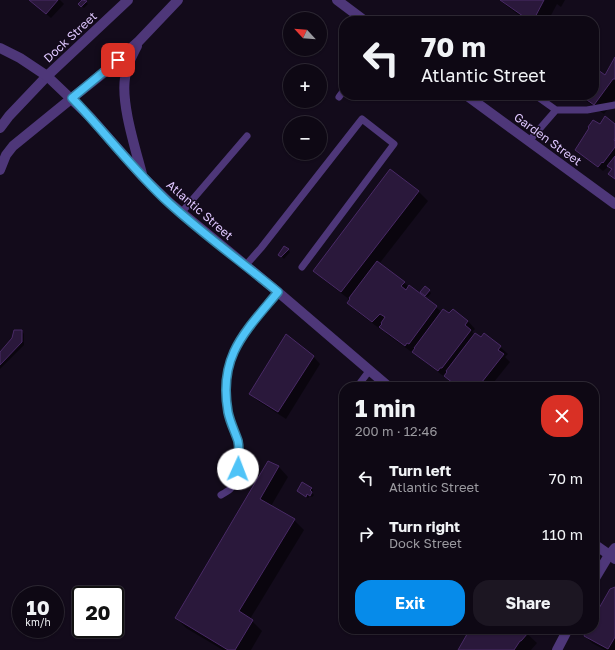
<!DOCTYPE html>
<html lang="en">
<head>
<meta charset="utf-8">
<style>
  body { margin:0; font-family:"Golos Text",sans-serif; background:#1c1622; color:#f1f3f6; height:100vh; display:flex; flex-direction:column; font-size:15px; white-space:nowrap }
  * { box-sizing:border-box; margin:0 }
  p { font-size:13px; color:#9b9aa0 }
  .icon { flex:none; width:22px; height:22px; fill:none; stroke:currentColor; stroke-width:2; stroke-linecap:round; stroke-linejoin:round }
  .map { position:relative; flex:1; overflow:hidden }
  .panel { position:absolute; left:339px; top:382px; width:260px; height:252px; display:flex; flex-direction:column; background:#0e0814; border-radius:16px; box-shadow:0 1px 3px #0004,0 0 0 1px #2e2934 }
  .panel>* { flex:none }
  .guide { position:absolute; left:339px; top:16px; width:260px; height:84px; border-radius:16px; box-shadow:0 1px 3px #0004,0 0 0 1px #2e2934; background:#0e0814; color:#f1f3f6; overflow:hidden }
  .needle { width:26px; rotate:296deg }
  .fabs { position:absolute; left:283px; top:12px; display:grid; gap:8px }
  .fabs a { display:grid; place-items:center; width:44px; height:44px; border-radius:50%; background:#0e0814; box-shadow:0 1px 3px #0004,0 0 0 1px #2e2934; font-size:20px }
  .speed { position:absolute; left:12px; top:586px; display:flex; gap:8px; font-size:20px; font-weight:700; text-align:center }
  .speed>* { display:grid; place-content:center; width:52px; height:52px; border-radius:50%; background:#0e0814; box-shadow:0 1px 3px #0004,0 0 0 1px #2e2934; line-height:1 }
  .speed small { font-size:10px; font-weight:400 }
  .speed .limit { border:2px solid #111; border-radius:6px; background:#fff; color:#111 }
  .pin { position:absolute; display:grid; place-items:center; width:34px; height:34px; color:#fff; margin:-17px; border-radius:8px; box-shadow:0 2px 6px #0006 }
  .me { position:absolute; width:44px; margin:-22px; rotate:2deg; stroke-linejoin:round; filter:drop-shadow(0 0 3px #0008) }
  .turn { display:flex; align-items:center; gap:14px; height:84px; padding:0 16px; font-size:18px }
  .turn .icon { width:52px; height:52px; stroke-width:2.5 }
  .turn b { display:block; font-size:28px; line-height:34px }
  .round { display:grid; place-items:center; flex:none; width:42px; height:42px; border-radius:16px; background:#1c1622 }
  .head { display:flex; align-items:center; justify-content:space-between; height:68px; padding:0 16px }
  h1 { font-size:24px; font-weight:700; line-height:30px }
  .button { display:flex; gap:8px; margin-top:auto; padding:8px 16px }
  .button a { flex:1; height:46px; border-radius:16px; background:#068bea; color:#fff; font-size:16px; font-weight:700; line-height:46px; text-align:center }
  .button a+a { background:#1c1622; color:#f1f3f6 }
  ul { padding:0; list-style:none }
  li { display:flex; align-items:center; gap:12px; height:56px; padding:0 16px }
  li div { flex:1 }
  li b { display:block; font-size:15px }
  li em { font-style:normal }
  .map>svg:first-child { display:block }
  .shadow { fill:#0007 }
  .building { fill:#2a183b; stroke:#492a66 }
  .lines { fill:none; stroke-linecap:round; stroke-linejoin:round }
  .service { stroke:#4e3779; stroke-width:7 }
  .minor { stroke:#4e3779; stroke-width:10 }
  .tertiary { stroke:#4e3779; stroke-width:10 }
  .route-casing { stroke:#337fa1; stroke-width:10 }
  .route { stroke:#4fc3f7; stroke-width:7 }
  .labels { text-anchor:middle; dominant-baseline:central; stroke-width:3; stroke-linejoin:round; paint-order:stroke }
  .street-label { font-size:12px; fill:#dec6fe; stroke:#130b1b }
</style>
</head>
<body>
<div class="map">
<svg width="615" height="650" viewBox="0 0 615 650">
  <rect width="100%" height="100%" fill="#130b1b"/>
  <path class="shadow" d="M30,0H60L64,4L51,18Z
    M83,0L88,4L84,8L79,4Z
    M500,0H565L561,7L557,4L548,21H527L508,7Z
    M615,59V99L604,114L578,95H594V69L605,76Z
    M615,125V179L613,170L609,166L603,171L581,154L600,126Z
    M418,191L428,201L379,264L442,312L468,321L475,329L472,332L475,335L500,347L508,354L505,357L510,362L490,387H458L446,377V378L421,359L413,352V353L388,335L381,328L380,329L355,310L348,303L350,300L324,280L314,270Z
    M288,250L290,252L284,259L279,254Z
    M429,291L431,293L428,297L423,294Z
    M22,331L24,334V345L0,369V353Z
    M313,356L320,364L286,419L258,401L250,394Z
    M268,462L279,467L288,477L271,506L294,520L304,530L250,619L262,631L251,650H223L186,628L176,618Z
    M311,488L313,490L312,493L314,495L312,497L310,496L308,498L298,491Z
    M615,589V650H605L592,643L585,636L589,629H594V619Z
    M471,629H522L537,643L531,650H459Z"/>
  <path class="building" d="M29,0H58L46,14Z
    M82,0L87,1L81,7L78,4Z
    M500,0H544L533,21H530Z
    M615,57V79H613L594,105L580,95H594V67L605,75Z
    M605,116L615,124V138L614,140L615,141V147L603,163L602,162L598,167L575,150L589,128L588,127L593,120L600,124Z
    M615,156V179L608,174L612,169L607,166Z
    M390,169L419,191L341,292L313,271Z
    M284,246L289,249L281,257L278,255Z
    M377,261L405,282L401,286L406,290L409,285L437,306L409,344L407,343L405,346L379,327L382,324L381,323L385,317L380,314L372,322L347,303L350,299L349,298Z
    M425,286L430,290L425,296L420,292Z
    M443,309L449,313L453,309L468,321L465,325L471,330L442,368H440L438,371L412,352L415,348H414Z
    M14,330H22V342L0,365V352L12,338Z
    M475,333L481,337L484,333L501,346L498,350L504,354L478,387H458L444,376L447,372L446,371Z
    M286,334L314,356L278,412L249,394Z
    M268,461L279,466L260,499L295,519L239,611L253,620L235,650H228L175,618Z
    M302,482L312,488L310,490L312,492L310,496L307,494L306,497L297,491Z
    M615,587V637L608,649L584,636L587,629H594V617L610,589Z
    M470,629H524L528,633L521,641H520L514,650H458Z"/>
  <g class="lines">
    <path class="service" d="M535,95L556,110
      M339,97L344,90
      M529,141L556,110H587L615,105
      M181,213L247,136
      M245,266L261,248L362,119L394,144L302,267
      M357,387L369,371
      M221,495C224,493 229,491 231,488C237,478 240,455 238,443C237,433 231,424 229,414C225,399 225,380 229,365C236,337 260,314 278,292"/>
    <path class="minor" d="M337,0L365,21
      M466,95L615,204
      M0,128L9,116L47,76
      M0,170L6,155L13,146L72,98
      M594,580L609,555L615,548
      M557,650L568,629"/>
    <path class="tertiary" d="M137,46C132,56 126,66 125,78C121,104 135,147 142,174
      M0,48L20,58L47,76L90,117L142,176L170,203L278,292L389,387
      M47,76L128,0
      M72,98L107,70L139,41L178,0
      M594,544L615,559"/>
  </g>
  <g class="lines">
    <g class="route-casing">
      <path id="route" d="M118,60L72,98C105,132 134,171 169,203C204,235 242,262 278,292C245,332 218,356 228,412C230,422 235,432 238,441C240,450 238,461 238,469"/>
    </g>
    <use href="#route" class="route"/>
  </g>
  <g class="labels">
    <g class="street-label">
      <text transform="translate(70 37) rotate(-43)">Dock Street</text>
      <text transform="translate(548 139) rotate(36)">Garden Street</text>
      <text transform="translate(200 210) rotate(41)">Atlantic Street</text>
    </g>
  </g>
</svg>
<div class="fabs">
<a><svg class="needle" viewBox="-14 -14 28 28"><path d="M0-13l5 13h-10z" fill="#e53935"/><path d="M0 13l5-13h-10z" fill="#9b9aa0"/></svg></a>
<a>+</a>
<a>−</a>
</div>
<div class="speed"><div>10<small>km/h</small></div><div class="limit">20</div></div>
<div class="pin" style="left:118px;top:60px;background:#d93025"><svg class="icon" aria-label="arrive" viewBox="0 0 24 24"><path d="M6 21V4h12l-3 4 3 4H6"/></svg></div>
<svg class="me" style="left:238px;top:469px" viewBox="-20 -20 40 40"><circle r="19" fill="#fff"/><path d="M0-13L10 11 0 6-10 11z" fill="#4fc3f7"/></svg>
<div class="guide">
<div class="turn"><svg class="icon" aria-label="left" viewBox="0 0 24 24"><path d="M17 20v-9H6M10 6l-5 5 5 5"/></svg><div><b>70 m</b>Atlantic Street</div></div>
</div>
<section class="panel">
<div class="head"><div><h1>1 min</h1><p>200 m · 12:46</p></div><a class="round" style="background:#d93025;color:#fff"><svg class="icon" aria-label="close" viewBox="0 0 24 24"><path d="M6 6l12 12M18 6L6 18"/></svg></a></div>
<ul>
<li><svg class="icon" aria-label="left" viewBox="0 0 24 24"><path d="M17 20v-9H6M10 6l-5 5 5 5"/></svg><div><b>Turn left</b><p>Atlantic Street</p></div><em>70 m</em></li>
<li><svg class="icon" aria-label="right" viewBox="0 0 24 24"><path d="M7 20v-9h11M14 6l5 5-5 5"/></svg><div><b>Turn right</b><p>Dock Street</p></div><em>110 m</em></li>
</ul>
<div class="button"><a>Exit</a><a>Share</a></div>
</section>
</div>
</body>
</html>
